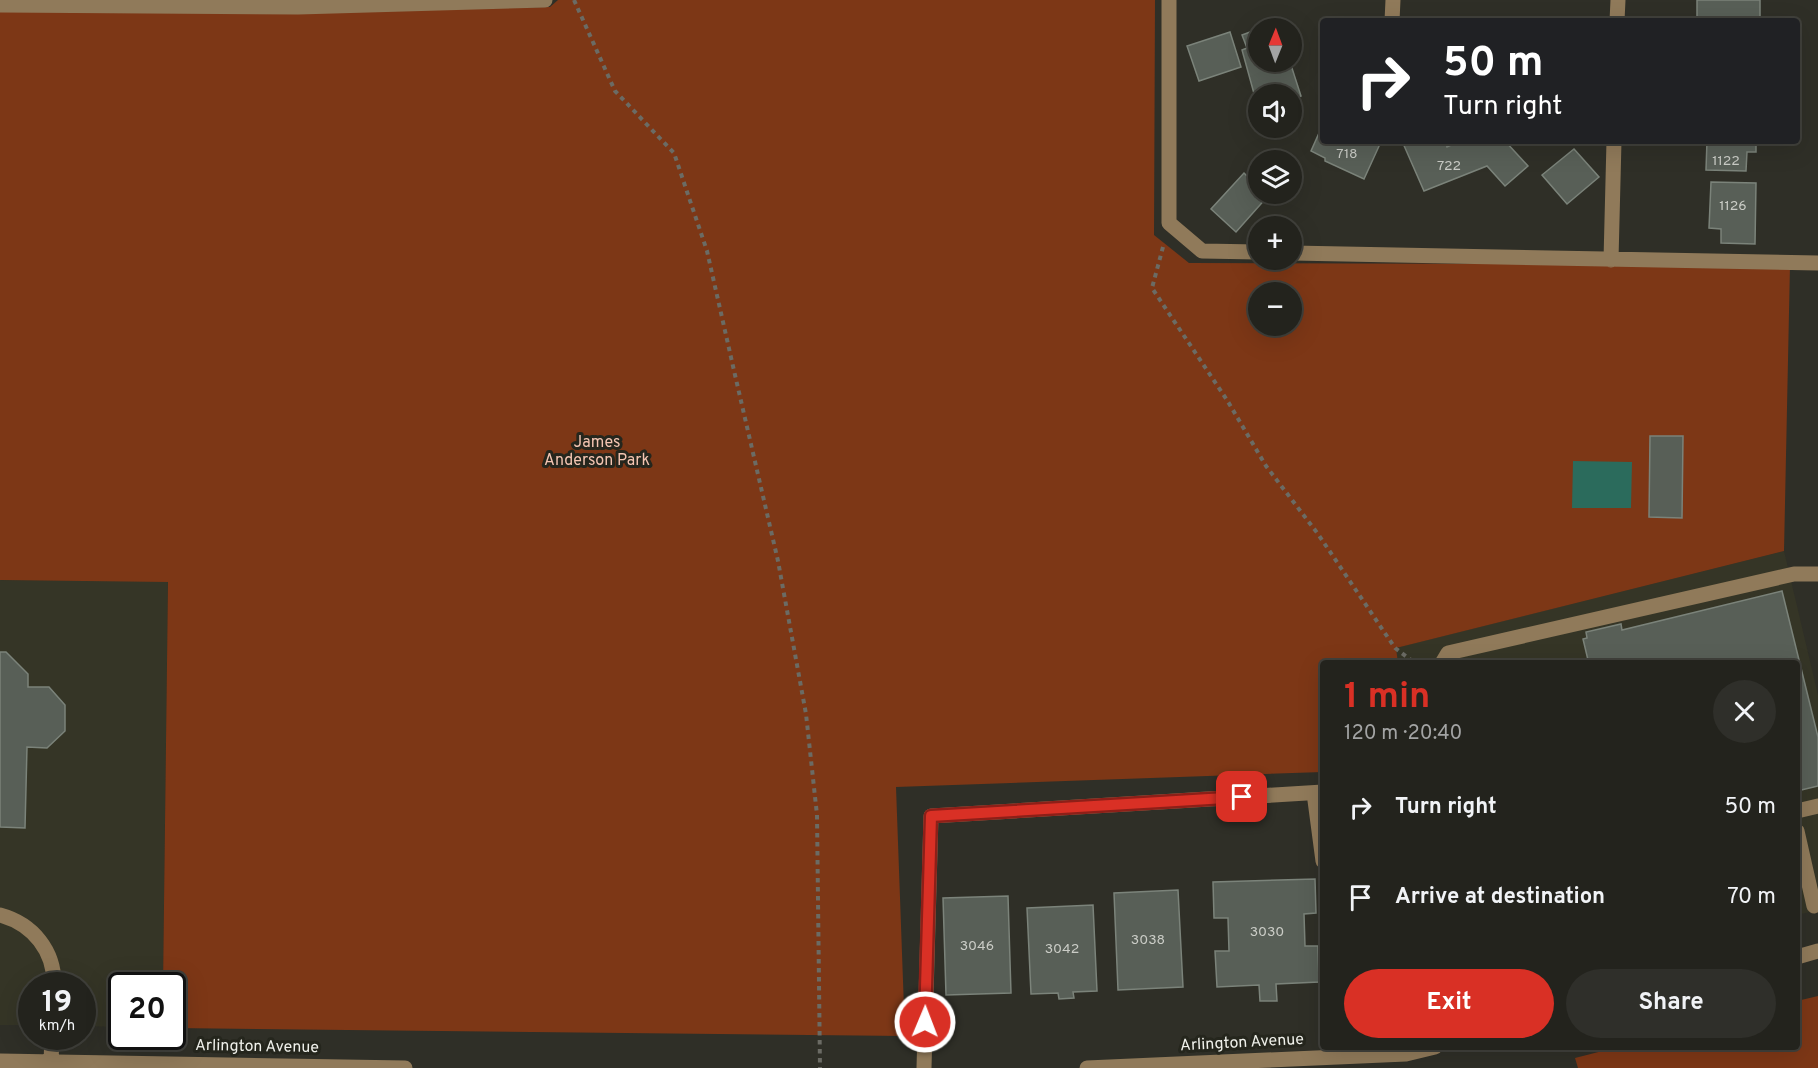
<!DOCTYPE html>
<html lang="en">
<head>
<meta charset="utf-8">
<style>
  body { margin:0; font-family:Overpass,sans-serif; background:#2f2f2a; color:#f1f3f6; height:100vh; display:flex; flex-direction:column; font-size:22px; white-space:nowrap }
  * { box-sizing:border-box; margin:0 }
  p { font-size:20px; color:#a3a4a4 }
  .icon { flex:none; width:33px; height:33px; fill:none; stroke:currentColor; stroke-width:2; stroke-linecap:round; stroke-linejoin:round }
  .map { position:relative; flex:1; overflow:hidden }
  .details { position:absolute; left:1320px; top:660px; width:480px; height:390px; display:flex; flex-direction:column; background:#23231d; border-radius:6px; box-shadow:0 6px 24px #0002,0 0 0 2px #40403b }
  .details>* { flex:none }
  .top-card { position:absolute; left:1320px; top:18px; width:480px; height:126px; border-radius:6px; box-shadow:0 6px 24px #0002,0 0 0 2px #40403b; background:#202124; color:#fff; overflow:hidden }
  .needle { width:39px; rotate:1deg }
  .buttons { position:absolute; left:1248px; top:18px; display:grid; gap:12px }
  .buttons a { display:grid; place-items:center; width:54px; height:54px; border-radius:50%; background:#23231d; box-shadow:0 6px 24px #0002,0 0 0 2px #40403b; font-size:30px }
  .speed { position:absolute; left:18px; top:972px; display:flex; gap:12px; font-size:30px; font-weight:700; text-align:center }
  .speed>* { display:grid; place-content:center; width:78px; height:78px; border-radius:50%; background:#23231d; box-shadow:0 6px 24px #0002,0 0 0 2px #40403b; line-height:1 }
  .speed small { font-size:15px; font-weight:400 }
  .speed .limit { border:3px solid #111; border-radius:9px; background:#fff; color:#111 }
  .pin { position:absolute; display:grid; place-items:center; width:51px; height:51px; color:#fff; margin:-26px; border-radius:12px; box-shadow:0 3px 9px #0006 }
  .me { position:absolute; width:66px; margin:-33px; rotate:1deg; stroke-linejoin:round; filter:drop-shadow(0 0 4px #0008) }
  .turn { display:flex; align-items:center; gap:21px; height:126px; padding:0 24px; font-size:27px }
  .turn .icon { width:78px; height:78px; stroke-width:2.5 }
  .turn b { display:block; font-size:42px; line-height:51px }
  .round { display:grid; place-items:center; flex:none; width:63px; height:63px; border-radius:32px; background:#2f2f2a }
  .overview { display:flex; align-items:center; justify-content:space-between; height:102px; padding:0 24px }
  h1 { font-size:36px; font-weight:700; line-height:45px; color:#d93025 }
  .cta { display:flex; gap:12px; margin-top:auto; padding:12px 24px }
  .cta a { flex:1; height:69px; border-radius:36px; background:#d93025; color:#fff; font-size:24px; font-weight:700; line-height:69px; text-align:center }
  .cta a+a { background:#2f2f2a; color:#f1f3f6 }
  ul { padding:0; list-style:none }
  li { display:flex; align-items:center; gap:18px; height:90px; padding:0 24px }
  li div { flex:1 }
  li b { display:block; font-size:22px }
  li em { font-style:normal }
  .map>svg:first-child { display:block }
  .built { fill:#353526 }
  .green { fill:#7d3716; fill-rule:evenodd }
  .water { fill:#2b6b5c }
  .building { fill:#585f57; stroke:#7b837a; stroke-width:1.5 }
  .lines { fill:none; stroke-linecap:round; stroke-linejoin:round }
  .path { stroke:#6b6b64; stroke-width:4; stroke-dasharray:4.5 4.5; stroke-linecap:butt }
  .minor { stroke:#907a5a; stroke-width:15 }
  .route-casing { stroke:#8d1f18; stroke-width:15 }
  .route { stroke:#d93025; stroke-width:10 }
  .labels { text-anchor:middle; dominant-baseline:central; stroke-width:6; stroke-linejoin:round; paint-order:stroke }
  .number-label { font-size:14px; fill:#caccc6 }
  .park-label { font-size:16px; fill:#f4c5b2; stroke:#25261d }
  .street-label { font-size:16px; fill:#f0f1eb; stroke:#25261d }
</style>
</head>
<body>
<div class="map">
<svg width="1818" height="1068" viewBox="0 0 1818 1068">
  <rect width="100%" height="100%" fill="#2f2f27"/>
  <path class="built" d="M1784,551L1818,695V910L1797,915V663H1398L1395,648Z
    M0,580L168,581L163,985L122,986L121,1027L83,1026L82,986H32L31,1025H0Z"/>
  <path class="green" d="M558,0H1155L1154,235L1189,263L1790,265L1784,551L1396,648L1398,663H1323V772L896,787L905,1036L173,1028L172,986L163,985L168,582L0,580V8L339,11L550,7ZM1258,292H1292V326H1258Z
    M1818,996V1068H1578L1575,1058L1618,1047H1797V1001Z"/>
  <path class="water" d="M1573,461L1632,462L1631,508H1572Z"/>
  <path class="building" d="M1697,0H1760V21H1697Z
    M1258,29V62H1290L1301,96L1292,99V94H1258V108L1242,50L1247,48L1242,35Z
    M1230,32L1241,67L1199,81L1187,46Z
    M1323,124V141H1372L1380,144L1364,179L1325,161V158L1311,151Z
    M1402,141H1445L1447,147L1460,141H1505L1528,166L1505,186L1487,166L1424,191Z
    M1707,141H1756V152H1747L1746,171L1706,170Z
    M1574,149L1599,177L1567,204L1542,175Z
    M1244,173L1258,187V194L1268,196L1236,232L1211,209Z
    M1711,182L1756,183L1755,244L1721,243V229L1709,228Z
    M1650,436H1683L1682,518L1649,517Z
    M1782,591L1818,737V786L1797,791V663H1575L1588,660L1583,639L1587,638L1586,632L1621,624L1622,630Z
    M0,652H6L28,674V687H49L65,705V731L47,748L27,747L25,828L0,827Z
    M1315,879L1316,913L1304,914L1305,946H1318L1319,982L1276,984L1277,1001H1260L1259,985L1217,987L1215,951H1229L1228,918H1214L1213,882Z
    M1178,890L1183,987L1118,990L1114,893Z
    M1008,896L1011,993L946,995L943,898Z
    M1093,905L1097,991L1073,992L1074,998L1059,999L1058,993L1031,994L1027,908Z"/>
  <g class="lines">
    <path class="path" d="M574,0L615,91L674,153L707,251L735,375L778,561L806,714L817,815L820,1068
      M1163,247L1152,288L1227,400L1266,466L1318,534L1395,648L1415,663"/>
    <path class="minor" d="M1169,0V223L1202,251L1258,252
      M0,5L298,7L545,0
      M1392,21L1393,0
      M1617,21L1618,0
      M1292,253L1818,263
      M1611,260L1614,141
      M1442,663L1448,653L1794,574H1818
      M1314,793L1323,861
      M1797,811L1818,806
      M1797,831L1814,906
      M0,915C33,924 55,951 54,986
      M1797,957L1818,951
      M0,1061L405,1068
      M51,1062L52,1036
      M924,1068L931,816L1323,792
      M1087,1068L1406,1054L1435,1047"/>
  </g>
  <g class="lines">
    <g class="route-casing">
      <path id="route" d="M925,1022L931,816L1242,797"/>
    </g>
    <use href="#route" class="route"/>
  </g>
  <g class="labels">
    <g class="number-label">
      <text x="1347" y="154">718</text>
      <text x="1726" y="161">1122</text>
      <text x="1449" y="166">722</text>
      <text x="1733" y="206">1126</text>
      <text x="1267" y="932">3030</text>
      <text x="1148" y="940">3038</text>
      <text x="977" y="946">3046</text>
      <text x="1062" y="949">3042</text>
    </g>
    <g class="park-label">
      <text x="597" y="443">James<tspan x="597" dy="18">Anderson Park</tspan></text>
    </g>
    <g class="street-label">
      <text transform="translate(1242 1043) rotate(-3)">Arlington Avenue</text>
      <text transform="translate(257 1047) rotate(1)">Arlington Avenue</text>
    </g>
  </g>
</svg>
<div class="buttons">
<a><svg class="needle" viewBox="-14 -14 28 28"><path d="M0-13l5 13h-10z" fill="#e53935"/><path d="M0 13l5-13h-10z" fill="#a3a4a4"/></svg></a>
<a><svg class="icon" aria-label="sound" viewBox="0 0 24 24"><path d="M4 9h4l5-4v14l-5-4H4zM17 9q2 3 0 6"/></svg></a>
<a><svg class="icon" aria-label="layers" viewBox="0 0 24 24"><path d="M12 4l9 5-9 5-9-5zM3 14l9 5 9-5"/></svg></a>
<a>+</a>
<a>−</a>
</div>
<div class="speed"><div>19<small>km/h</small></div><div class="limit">20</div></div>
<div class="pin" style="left:1242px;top:797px;background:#d93025"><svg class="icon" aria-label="arrive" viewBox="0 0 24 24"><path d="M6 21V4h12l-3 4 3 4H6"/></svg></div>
<svg class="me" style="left:925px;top:1022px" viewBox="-20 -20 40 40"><circle r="17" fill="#d93025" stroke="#fff" stroke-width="3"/><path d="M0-11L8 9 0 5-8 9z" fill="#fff"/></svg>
<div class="top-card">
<div class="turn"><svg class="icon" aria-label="right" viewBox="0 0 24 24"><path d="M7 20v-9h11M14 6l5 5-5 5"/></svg><div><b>50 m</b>Turn right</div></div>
</div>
<section class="details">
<div class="overview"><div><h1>1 min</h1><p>120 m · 20:40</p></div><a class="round"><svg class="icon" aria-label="close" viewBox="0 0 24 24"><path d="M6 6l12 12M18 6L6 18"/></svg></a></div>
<ul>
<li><svg class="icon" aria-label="right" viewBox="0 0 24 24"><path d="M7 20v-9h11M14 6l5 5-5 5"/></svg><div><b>Turn right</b></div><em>50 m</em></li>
<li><svg class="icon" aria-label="arrive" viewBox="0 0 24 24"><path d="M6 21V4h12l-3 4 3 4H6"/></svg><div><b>Arrive at destination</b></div><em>70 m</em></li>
</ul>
<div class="cta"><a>Exit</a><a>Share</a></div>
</section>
</div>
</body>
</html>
